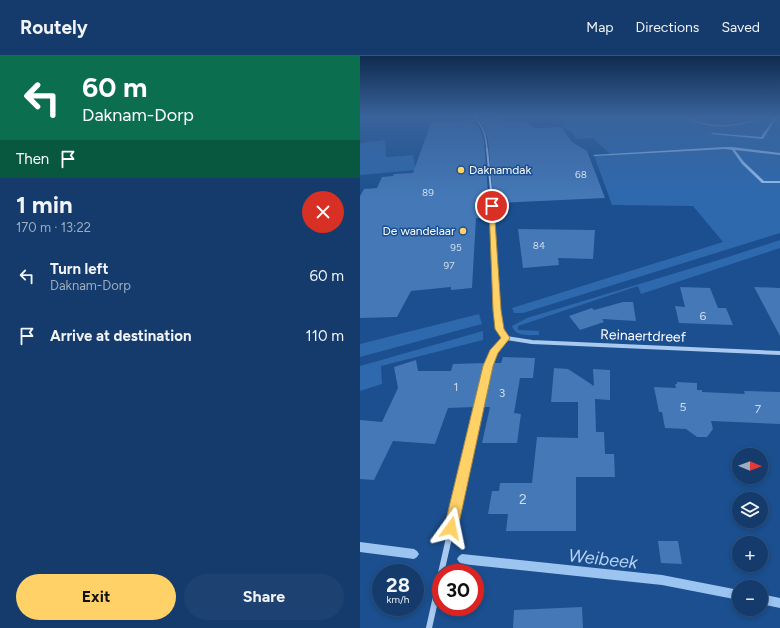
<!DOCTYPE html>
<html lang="en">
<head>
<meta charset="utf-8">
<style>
  body { margin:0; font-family:Figtree,sans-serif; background:#1d4271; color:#f1f3f6; height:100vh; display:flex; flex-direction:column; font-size:15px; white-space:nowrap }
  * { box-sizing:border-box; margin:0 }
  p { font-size:13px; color:#9dadc1 }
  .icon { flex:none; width:22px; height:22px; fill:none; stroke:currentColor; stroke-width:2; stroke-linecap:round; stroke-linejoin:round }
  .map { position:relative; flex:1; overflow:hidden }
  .sheet { display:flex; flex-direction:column; background:#143b6b; width:360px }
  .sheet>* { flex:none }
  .guide { background:#0b6e4f; color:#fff; overflow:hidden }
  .needle { width:26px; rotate:91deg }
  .buttons { position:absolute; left:372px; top:392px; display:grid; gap:8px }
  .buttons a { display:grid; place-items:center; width:36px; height:36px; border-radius:50%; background:#143b6b; box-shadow:0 2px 6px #0003,0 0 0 1px #33557e; font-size:20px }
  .speed { position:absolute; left:12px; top:508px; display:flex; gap:8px; font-size:20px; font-weight:700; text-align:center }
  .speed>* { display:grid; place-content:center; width:52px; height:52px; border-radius:50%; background:#143b6b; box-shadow:0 2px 6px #0003,0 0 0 1px #33557e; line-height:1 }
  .speed small { font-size:10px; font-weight:400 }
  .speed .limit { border:6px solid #d22; background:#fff; color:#111 }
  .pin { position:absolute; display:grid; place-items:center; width:34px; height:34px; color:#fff; margin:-17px; border:2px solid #fff; border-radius:50%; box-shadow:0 1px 4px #0007 }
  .me { position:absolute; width:44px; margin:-22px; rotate:12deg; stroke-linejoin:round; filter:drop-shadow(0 0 3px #0008) }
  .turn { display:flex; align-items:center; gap:14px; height:84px; padding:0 16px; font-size:18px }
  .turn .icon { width:52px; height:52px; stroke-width:2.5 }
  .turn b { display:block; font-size:28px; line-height:34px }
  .then { display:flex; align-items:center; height:38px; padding:0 16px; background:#0003; gap:8px; font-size:15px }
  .round { display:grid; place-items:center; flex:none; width:42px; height:42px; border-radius:21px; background:#1d4271 }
  .overview { display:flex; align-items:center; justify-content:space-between; height:68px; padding:0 16px }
  h1 { font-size:24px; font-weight:700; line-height:30px }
  .cta { display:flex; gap:8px; margin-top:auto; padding:8px 16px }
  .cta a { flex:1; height:46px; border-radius:24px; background:#ffd166; color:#111; font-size:16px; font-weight:700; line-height:46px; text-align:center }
  .cta a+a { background:#1d4271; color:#f1f3f6 }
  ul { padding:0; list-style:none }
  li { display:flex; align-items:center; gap:12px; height:60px; padding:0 16px }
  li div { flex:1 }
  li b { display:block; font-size:15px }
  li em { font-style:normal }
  header { display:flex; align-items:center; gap:24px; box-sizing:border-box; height:56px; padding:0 20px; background:#143b6b; border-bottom:1px solid #33557e }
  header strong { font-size:19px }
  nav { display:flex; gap:22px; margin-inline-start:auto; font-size:14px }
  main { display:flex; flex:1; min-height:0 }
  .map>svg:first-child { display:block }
  .green { fill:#2e69ad }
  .water { fill:#3c6290; stroke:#9cc4f0 }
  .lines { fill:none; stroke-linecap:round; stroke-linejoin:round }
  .stream { fill:#9cc4f0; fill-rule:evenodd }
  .building { fill:#4478b7 }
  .minor-far6 { stroke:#a9c9ee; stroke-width:1.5 }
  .minor-far5 { stroke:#a9c9ee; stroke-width:2 }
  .minor-far4 { stroke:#a9c9ee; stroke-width:2.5 }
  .minor-far3 { stroke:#a9c9ee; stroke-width:3 }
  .minor-far2 { stroke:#a9c9ee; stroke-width:4 }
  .minor-far1 { stroke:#a9c9ee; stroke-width:5 }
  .minor { stroke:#a9c9ee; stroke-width:6 }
  .route { fill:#ffd166; stroke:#a68842 }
  .poi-dot { fill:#ffd166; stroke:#1b4f8f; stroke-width:1.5 }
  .labels { text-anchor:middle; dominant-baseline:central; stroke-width:3; stroke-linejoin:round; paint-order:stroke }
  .far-number-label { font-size:10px; fill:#d0dded }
  .far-poi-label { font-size:12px; fill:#fff; stroke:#1b4f8f; text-anchor:start }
  .number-label { font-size:12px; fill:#d0dded }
  .street-label { font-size:14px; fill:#fff; stroke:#1b4f8f }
  .near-number-label { font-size:14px; fill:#d0dded }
  .near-water-label { font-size:18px; font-style:italic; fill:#b5d3f5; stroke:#1b4f8f }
</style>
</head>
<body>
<header>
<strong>Routely</strong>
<nav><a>Map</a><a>Directions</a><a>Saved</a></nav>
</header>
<main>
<section class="sheet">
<div class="guide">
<div class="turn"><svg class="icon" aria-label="left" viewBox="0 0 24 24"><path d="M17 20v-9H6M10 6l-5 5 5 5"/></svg><div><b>60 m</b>Daknam-Dorp</div></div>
<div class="then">Then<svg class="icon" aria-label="arrive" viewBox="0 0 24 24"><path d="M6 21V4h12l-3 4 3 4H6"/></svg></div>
</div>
<div class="overview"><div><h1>1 min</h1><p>170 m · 13:22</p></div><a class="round" style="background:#d93025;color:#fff"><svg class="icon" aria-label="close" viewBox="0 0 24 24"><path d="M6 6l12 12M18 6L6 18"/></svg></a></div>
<ul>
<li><svg class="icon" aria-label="left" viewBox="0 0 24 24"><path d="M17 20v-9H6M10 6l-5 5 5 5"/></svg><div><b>Turn left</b><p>Daknam-Dorp</p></div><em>60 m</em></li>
<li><svg class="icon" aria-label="arrive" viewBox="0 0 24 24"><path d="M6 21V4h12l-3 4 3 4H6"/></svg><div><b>Arrive at destination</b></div><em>110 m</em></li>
</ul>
<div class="cta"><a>Exit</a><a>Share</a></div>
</section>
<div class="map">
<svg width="420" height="572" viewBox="0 0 420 572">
  <rect width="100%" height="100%" fill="#1b4f8f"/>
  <path class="green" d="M202,61H420V177L163,257H154L152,252L363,186L333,150L252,149L234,99L250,98L233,82L215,83L214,78L198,67H207Z
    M25,84L26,101L53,99L56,114L0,119V87Z
    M420,184V192L281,238L278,230L158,270V274L179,275V279C169,279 155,281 152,270L167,262L362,203Z
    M119,258L122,268L0,301V288Z
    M123,275V284L21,310L22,328L0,335V310Z"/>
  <path class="water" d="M331,61H396L395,64C373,71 351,73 330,63Z"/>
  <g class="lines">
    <path class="stream" d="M415,61H417L403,83L351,78L352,77L401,81Z
      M365,91H372L420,97V99L375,94L384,106L404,125H420V127H402L382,108L372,94L365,93L234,100L233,99Z
      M0,486L54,493L57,495L59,498L57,501L54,503L0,496Z
      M102,498L302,519L379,534V544L302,529L102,508L99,506L97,503L99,500Z
      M401,538L420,542V552L401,548Z"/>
  </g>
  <path class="building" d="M139,62L146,65H165L174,72L201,71L212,86L227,95L245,142L138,147V162H135L128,84L124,71L119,63Z
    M113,64L120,73L124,85L130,162H116L112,232L91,234V231L51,235L37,261L0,262V140L4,133L17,132L22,121L33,120L34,118L53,117L71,67Z
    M158,173L235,174L233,203L198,202L199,209L163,212Z
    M320,231L350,232L358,252H366L373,269L319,267L315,250L325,251Z
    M394,231L420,232V280Z
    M263,246H273L276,265L242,263L244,266L220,274L209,260L232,252L234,254Z
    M143,301L175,302L173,322H160L154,357L161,358L157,387H122L130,351H123L130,319L133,307H141Z
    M56,304L58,315H91L93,308L126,307L115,351L88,352L75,388L33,385L14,424L0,423V364L22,366L38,332L34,311Z
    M194,312L208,313L234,330L233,313L250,314V344L235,343L236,376H244L245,398H254L255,421H216V475H146L148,458H128L132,435H139L140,427H172L177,381L218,382V346H191Z
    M317,326L337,327V334H342V336L385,338L384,335L420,336V368L351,365L353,373L347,381H337L326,373L305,372L302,356H299L294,331L316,332L315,328H317Z
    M298,485H318L322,508L301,507Z
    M222,551L223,572H153L154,554Z"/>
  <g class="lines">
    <path class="minor-far6" d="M114,61C124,71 126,80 127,94"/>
    <path class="minor-far5" d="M127,93L131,134"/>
    <path class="minor-far4" d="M131,133L134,186"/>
    <path class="minor-far3" d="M134,185L137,251"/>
    <path class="minor-far2" d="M137,250L139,273L146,282
      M146,282L172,286L420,297
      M123,334C128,310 129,301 146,282"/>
    <path class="minor-far1" d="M99,439L123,333"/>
    <path class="minor" d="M81,517L99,438
      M69,572L81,518"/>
  </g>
  <linearGradient id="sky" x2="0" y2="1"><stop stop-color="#0f2b4f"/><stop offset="0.43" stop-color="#39639b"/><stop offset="1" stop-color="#39639b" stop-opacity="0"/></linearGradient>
  <rect width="420" height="141" fill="url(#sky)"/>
  <path class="route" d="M132,148L134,150L141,254L144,273L150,282L138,297L133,310L98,472L96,477L91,479L86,477L84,472L123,310L130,294L141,282L135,273L133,254L129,150Z"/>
  <g class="poi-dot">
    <circle cx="101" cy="114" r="4"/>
    <circle cx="103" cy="175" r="4"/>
  </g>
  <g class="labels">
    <g class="far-number-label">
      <text x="221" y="118">68</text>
      <text x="68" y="136">89</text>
      <text x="179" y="189">84</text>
      <text x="96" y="191">95</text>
      <text x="89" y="209">97</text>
    </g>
    <g class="far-poi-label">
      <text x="109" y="114">Daknamdak</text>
      <text x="95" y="175" text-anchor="end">De wandelaar</text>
    </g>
    <g class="number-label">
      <text x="343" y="260">6</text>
      <text x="96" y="331">1</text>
      <text x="142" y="337">3</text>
      <text x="323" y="351">5</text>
      <text x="398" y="353">7</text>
    </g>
    <g class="street-label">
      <text transform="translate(283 280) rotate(2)">Reinaertdreef</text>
    </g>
    <g class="near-number-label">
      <text x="163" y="443">2</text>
    </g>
    <g class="near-water-label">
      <text transform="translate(243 503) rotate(6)">Weibeek</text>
    </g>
  </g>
</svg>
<div class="buttons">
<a><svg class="needle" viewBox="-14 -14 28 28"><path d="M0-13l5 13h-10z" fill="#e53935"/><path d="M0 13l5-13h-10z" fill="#9dadc1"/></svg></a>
<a><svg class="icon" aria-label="layers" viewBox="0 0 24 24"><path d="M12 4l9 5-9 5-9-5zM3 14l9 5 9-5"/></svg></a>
<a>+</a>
<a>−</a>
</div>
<div class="speed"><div>28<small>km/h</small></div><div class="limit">30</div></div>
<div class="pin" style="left:132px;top:150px;background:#d93025"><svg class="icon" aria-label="arrive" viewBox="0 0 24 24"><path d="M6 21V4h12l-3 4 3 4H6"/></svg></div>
<svg class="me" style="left:91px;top:472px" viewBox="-20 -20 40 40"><path d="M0-17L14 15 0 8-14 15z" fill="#ffd166" stroke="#fff" stroke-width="4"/></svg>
</div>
</main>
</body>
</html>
